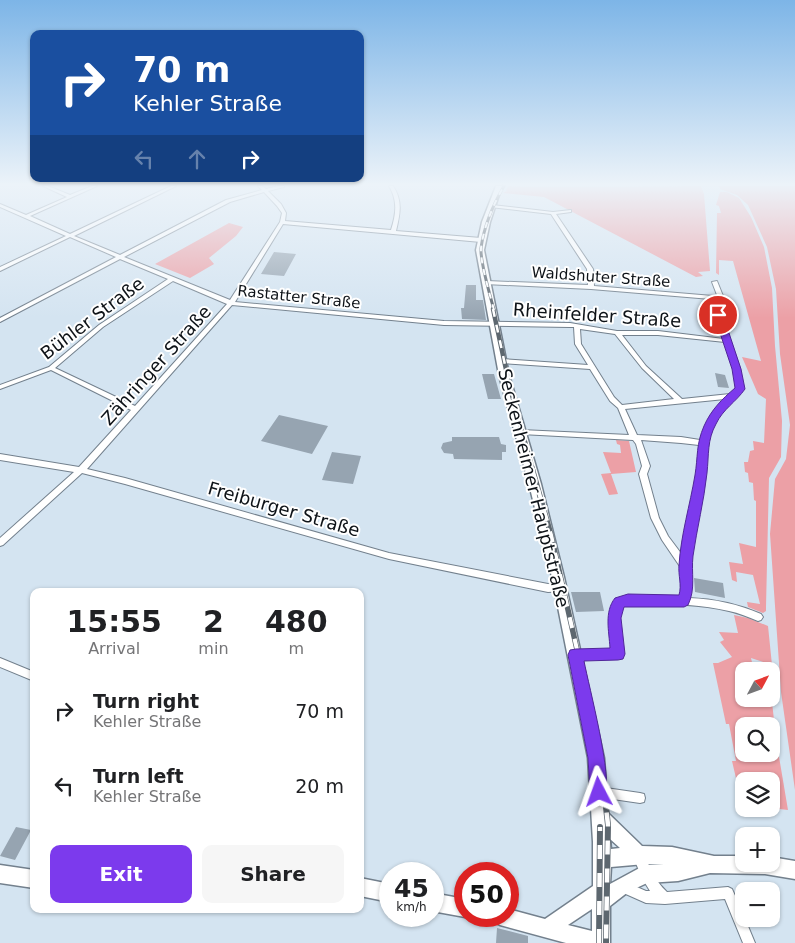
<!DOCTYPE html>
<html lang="en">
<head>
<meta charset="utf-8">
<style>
  body { margin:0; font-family:"DejaVu Sans",sans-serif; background:#f6f6f6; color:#202124; height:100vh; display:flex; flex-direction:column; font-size:19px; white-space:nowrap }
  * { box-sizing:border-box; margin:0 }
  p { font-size:16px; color:#757577 }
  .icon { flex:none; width:28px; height:28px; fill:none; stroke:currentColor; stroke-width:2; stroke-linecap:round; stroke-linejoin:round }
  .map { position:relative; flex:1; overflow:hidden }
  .details { position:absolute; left:30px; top:588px; width:334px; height:325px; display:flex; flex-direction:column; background:#fff; border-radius:10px; box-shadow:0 1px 4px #0004 }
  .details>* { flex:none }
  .top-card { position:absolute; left:30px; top:30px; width:334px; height:152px; border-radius:10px; box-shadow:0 1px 4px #0004; background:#1a4fa0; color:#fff; overflow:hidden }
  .needle { width:32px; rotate:49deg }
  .controls { position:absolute; left:735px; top:662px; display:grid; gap:10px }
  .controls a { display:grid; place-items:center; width:45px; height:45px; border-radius:10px; background:#fff; box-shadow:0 1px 4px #0004; font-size:25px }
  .speed { position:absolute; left:379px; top:862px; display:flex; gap:10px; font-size:25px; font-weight:700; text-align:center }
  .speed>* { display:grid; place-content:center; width:65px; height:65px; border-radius:50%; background:#fff; box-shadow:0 1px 4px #0004; line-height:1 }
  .speed small { font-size:12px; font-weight:400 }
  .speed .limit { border:8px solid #d22; background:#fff; color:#111 }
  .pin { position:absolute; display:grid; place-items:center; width:42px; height:42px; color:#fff; margin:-21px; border:2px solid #fff; border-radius:50%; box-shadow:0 1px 5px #0007 }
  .me { position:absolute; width:55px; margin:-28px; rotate:356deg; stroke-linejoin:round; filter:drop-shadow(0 0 4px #0008) }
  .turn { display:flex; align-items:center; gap:18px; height:105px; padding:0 20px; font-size:22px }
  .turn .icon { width:65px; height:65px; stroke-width:2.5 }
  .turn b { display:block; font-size:35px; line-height:42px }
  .lanes { display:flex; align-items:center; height:48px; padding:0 20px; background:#0003; justify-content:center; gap:25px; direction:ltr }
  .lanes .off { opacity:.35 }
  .eta { display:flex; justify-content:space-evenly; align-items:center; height:85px; text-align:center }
  .eta b { font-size:30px; font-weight:700; line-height:35px }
  .action { display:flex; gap:10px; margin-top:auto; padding:10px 20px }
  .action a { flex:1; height:58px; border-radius:10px; background:#7c3aed; color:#fff; font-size:20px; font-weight:700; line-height:58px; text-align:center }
  .action a+a { background:#f6f6f6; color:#202124 }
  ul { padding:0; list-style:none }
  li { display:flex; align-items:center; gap:15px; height:75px; padding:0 20px }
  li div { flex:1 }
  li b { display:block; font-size:19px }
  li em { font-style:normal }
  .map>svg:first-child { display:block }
  .green { fill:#eca0a6 }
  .building { fill:#96a4b1 }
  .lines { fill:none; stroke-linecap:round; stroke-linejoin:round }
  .street-casing { stroke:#73808d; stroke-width:2 }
  .secondary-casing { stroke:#73808d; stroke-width:3 }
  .street { fill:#fff; fill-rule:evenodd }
  .secondary { fill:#fff; fill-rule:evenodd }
  .rail-far3-casing { stroke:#5d676f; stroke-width:3 }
  .rail-far2-casing { stroke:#5d676f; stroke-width:4.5 }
  .rail-far1-casing { stroke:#5d676f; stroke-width:5.5 }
  .rail-casing { stroke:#5d676f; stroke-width:6 }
  .rail-far3 { stroke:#fff; stroke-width:2; stroke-dasharray:6; stroke-linecap:butt }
  .rail-far2 { stroke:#fff; stroke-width:2.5; stroke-dasharray:8; stroke-linecap:butt }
  .rail-far1 { stroke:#fff; stroke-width:4; stroke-dasharray:11; stroke-linecap:butt }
  .rail { stroke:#fff; stroke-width:4.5; stroke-dasharray:14; stroke-linecap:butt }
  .route { fill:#7c3aed; stroke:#51269a }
  .labels { text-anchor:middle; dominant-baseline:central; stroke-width:4; stroke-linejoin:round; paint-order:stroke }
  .far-street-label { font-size:15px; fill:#0e1318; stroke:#fff }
  .street-label { font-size:18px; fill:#0e1318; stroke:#fff }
</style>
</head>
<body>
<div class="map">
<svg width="795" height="943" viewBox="0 0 795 943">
  <rect width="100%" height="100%" fill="#d4e4f1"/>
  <path class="green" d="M509,186L537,187L701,186L704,194L710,271L698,272L703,276L696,277L544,197L503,193L507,191L506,190Z
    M719,186H795V790L781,692L770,534L775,479L786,459L790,425L780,354L776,289L767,247L748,205L737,195L720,189Z
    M720,192H727L739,198L751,217L764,247L772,288L775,346L782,421L781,457L769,478L766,607V611L763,613L748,607L747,602L760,604L753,575L736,572L737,582L732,580L729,562L743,564L739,543L756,547V501L754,500L753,483L749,482L748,473L745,472L744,462H748L750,451L754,450L753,441L764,443L766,399L758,394L742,357L761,361L733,261L719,260V275L716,273L717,213H721L719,206L716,205Z
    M229,223L243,227L236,236L209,258L214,264L190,278L155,264Z
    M616,440L629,441L636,472L611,474L618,494L609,495L601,474L611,473L603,452L621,453L620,445L617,444Z
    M734,615L748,618L768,626L772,665L751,658L754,671H744V699H760L772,702L774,720L766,717L767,726H744V754H771V732L775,733L788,810L771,808V781H744V804H742L732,761H736L729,724H726L713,663H718L732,657L720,642L724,640L719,632L738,633Z"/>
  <path class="building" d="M274,252L296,254L284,276L261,274Z
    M466,285H476V300H483L486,320L462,319L461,308H464Z
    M715,373L725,375L729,388L718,387Z
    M482,374H494L501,399H488Z
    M279,415L328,426L312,454L261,441Z
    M452,437H499L501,444L506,445V452H502V460L454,459L453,454L444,453L441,448L443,443L452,441Z
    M332,452L361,456L353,484L322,480Z
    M694,578L723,583L725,598L695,592Z
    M571,592H600L604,611L576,612Z
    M16,827L31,830L15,860L0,856Z
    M497,928L528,936V943H496Z"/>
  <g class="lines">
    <g class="street-casing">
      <path id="street" d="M43,186H48L70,195L92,186H97L30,216L70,234L171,186H176L74,236L120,255L226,200L262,190L258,186H262L266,189L278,186H284V187L268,191L281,204L286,213L285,221L391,230C396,214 398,201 389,186H393C403,201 400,214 396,231L481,238L484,240L481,242L283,224L235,302L444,321L570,323L617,331H658L724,339L711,299L591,289L485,284V282L487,281L588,285L587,269L551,214L490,207V206L492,205L553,212L571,210V212L556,214L593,269L594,286L713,296L717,295L712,282L717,281L723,296L716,299L740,369L743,389C732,402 719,411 712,427C705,442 707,457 705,472C702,499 695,525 691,552C690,567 692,583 689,598C715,599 738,604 761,614L763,617L761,620L758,621C748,617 739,613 729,611C696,603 661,604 628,604C625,605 622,604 620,607C616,615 622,645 623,654L621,657L618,658L575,659L572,658L570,655L572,652L575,651L613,650L610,614L611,609L616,600L628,596L681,597V568L662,540L651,518L639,474L642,466L636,444L633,440L521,434L517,432L521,430L629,435L618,408L610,401L590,369L502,363L499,361L502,359L588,365L575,344L574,327H570L444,325L232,305L87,469L125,478L389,553L548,584L564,585L565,588L564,591L548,592L389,559L125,484L82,473L3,545L0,546V538L74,472L0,460V454L79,467L131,410L51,370L0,389V385L49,367L99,325L168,279L120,259L0,322V318L116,257L70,237L0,271V267L66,236L0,207V204L26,215L67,197ZM264,192L277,206L282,213L280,222L230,300L124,257L230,202ZM173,281L227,304L135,406L55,368L103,327ZM580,329L615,334L642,368L674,399L622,405L614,397L581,344ZM622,335H658L725,342L734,369L737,388L730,394L682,399L646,366ZM725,399L708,421L700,440L681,437L637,435L625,409ZM641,440L681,443L699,445L698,472L683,556L668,536L659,518L647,474L650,466Z
        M0,658L34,672V681L0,667Z
        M599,787L640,793L644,794L645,798L644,802L640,803L599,797L595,796L594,792L595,788Z
        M639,850L643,852C650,867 654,880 667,892L728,887L732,889L744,916V919H745L755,943H743L725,899L665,904L646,903L619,891L617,887L619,883L623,881L646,891H650L642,878L633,856L635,852Z"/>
    </g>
    <g class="secondary-casing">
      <path id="secondary" d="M496,186H502L490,222L484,250L509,375L541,484L564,577L604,758L608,813L642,846L672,847L714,856H744V864H771V857L795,861V879L765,874L710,873L678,881L647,883L628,892L610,906V943H566L500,925L494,922L491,916H508V909L545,919L593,886V842L588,758L552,577L529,484L499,375L476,250L482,222ZM610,839L620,848L611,849ZM645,864H664L645,865L610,884L611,867ZM592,909V931L568,925Z
        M0,865L34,870V888L0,883Z
        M360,878L390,884V902L360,896Z
        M432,893L465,899V916H467L465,917L432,911Z"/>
    </g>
    <use href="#street" class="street"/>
    <use href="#secondary" class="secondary"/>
    <g class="rail-far3-casing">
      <path id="rail-far3" d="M494,310C490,295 480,262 481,248C484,226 493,205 504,186"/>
    </g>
    <g class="rail-far2-casing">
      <path id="rail-far2" d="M493,309L510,388L533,470"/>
    </g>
    <g class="rail-far1-casing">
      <path id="rail-far1" d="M532,468L551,535L583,676"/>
    </g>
    <g class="rail-casing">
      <path id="rail" d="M582,675L600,754L608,825L606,943
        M599,943L600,827"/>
    </g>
    <use href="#rail-far3" class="rail-far3"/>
    <use href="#rail-far2" class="rail-far2"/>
    <use href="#rail-far1" class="rail-far1"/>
    <use href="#rail" class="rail"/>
  </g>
  <linearGradient id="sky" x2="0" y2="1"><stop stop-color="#7db5e7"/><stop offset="0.58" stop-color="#ecf3f9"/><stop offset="1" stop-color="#ecf3f9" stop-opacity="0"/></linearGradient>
  <rect width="795" height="318" fill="url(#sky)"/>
  <path class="route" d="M718,312L723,315L741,369L745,389C736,402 723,409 716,424C707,440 709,455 707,473C704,501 697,528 693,556C691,573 696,589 688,605L684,607H624L621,618L625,654L623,659L618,660L584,661C589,687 613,777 605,798L599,800L593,798L590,792L588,758L568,655L570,650L576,649L610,648C609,631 604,612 615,598L628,594L679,595C682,585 678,575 679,565C681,534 690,505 695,475C698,457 696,444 704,426C711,410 722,399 735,388L732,369L714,315Z"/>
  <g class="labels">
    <g class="far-street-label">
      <text transform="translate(601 277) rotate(4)">Waldshuter Straße</text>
      <text transform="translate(299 297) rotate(6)">Rastatter Straße</text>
    </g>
    <g class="street-label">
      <text transform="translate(597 315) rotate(4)">Rheinfelder Straße</text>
      <text transform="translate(92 318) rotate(-37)">Bühler Straße</text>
      <text transform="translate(156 365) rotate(-48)">Zähringer Straße</text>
      <text transform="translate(534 488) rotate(76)">Seckenheimer Hauptstraße</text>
      <text transform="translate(284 509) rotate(16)">Freiburger Straße</text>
    </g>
  </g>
</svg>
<div class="controls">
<a><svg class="needle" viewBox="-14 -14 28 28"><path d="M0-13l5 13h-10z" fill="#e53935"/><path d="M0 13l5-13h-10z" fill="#757577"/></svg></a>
<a><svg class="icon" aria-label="search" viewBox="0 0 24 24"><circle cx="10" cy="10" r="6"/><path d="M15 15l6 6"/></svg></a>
<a><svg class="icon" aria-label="layers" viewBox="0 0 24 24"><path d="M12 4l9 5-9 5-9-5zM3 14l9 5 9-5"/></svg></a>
<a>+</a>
<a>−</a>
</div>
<div class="speed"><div>45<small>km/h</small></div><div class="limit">50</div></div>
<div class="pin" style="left:718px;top:315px;background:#d93025"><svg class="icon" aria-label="arrive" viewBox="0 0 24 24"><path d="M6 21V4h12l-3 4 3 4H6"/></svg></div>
<svg class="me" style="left:599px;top:792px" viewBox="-20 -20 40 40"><path d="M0-17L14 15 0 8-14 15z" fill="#7c3aed" stroke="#fff" stroke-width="4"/></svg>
<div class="top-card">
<div class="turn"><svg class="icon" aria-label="right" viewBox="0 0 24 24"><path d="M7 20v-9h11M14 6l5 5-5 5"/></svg><div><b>70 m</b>Kehler Straße</div></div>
<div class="lanes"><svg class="icon off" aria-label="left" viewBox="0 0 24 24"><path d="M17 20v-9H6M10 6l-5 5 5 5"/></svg><svg class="icon off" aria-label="ahead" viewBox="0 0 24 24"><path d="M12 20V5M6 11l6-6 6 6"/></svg><svg class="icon" aria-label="right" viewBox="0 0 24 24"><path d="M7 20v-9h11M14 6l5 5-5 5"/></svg></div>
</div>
<section class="details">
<div class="eta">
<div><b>15:55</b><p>Arrival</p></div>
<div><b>2</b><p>min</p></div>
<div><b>480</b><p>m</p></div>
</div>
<ul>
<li><svg class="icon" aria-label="right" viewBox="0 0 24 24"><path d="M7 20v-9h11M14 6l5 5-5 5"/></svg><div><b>Turn right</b><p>Kehler Straße</p></div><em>70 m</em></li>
<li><svg class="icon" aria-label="left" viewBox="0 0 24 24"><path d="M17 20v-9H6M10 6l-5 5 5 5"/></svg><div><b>Turn left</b><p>Kehler Straße</p></div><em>20 m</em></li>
</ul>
<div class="action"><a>Exit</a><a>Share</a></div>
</section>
</div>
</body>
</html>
